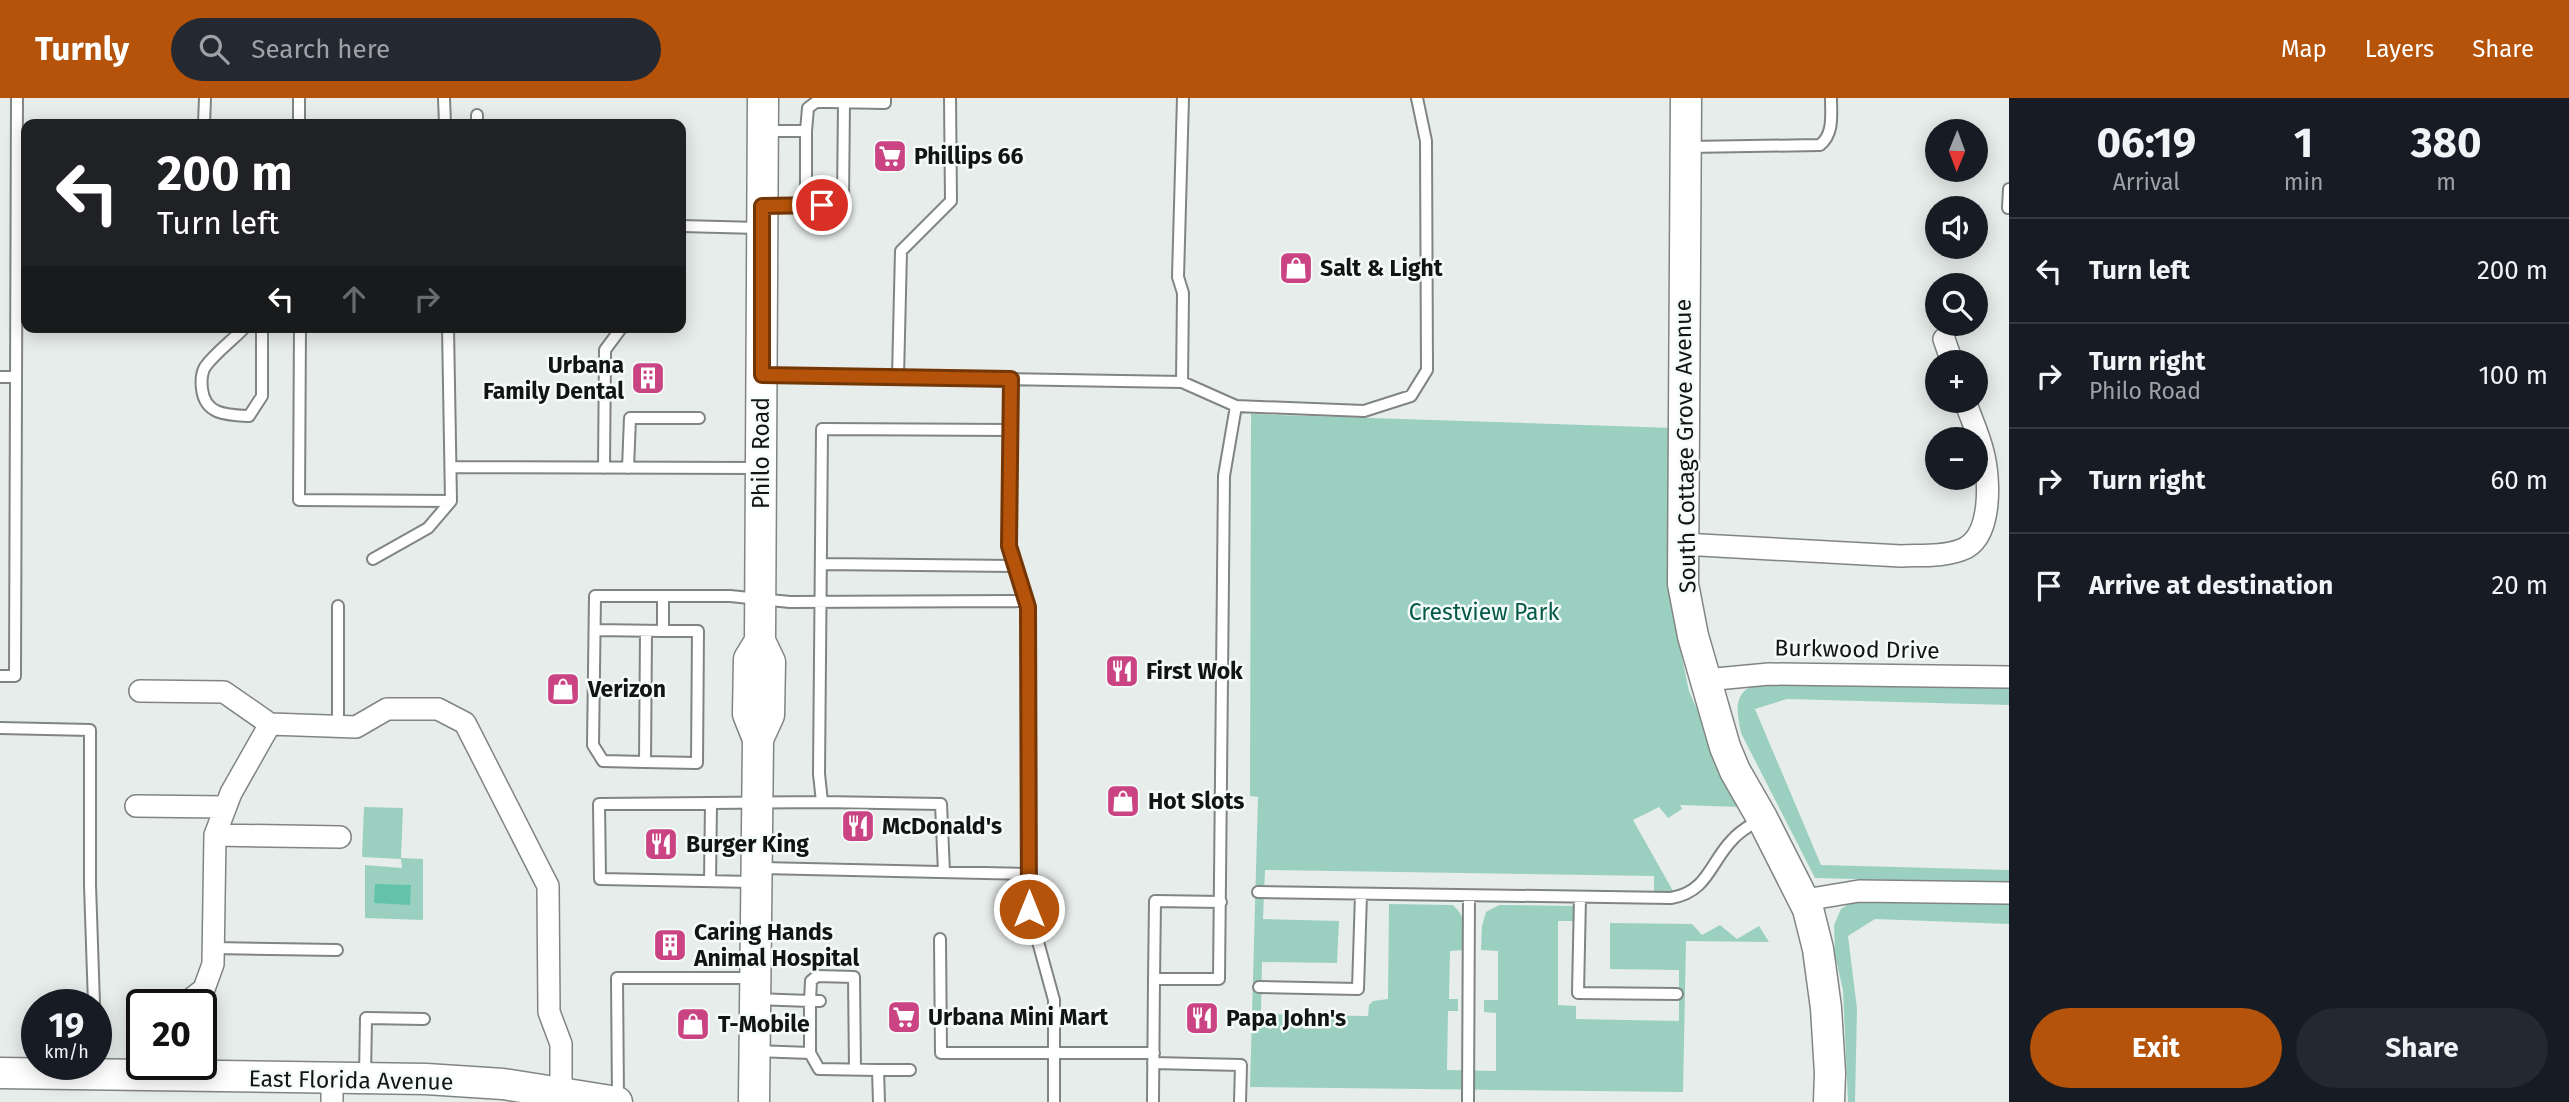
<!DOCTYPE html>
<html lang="en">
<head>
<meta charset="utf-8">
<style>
  body { margin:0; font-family:"Fira Sans",sans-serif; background:#242831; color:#f1f3f6; height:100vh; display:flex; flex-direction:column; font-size:26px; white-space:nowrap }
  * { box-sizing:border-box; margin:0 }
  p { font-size:23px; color:#9ea1a6 }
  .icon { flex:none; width:38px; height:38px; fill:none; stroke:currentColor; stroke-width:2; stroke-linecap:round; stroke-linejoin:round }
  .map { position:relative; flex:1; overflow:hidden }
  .sheet { display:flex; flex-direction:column; background:#171b24; width:560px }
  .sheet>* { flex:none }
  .guide { position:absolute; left:21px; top:21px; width:665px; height:214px; border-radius:14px; box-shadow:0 4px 18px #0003; background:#202124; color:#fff; overflow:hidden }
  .needle { width:46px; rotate:181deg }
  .buttons { position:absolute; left:1925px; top:21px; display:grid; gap:14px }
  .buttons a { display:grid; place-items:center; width:63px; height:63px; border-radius:50%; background:#171b24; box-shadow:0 4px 18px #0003; font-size:35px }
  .speed { position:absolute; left:21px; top:891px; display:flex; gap:14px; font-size:35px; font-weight:700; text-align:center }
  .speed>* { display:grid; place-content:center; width:91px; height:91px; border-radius:50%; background:#171b24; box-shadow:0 4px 18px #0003; line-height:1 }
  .speed small { font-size:18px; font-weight:400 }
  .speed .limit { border:4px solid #111; border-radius:10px; background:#fff; color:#111 }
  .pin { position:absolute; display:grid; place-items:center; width:60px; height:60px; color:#fff; margin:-30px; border:4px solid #fff; border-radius:50%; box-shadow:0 2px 7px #0007 }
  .me { position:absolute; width:77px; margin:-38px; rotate:0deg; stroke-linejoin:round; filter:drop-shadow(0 0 5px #0008) }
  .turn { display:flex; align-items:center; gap:24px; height:147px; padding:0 21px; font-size:32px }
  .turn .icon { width:91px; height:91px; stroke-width:2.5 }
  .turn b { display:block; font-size:49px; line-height:60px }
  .lanes { display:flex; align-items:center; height:66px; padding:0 21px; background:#0003; justify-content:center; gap:35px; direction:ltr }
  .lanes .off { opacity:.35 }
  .eta { display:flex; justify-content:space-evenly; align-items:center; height:119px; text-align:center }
  .eta b { font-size:42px; font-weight:700; line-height:49px }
  .primary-button { display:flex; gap:14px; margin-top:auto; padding:14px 21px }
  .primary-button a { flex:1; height:80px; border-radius:42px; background:#b45309; color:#fff; font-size:28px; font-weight:700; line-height:80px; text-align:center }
  .primary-button a+a { background:#242831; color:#f1f3f6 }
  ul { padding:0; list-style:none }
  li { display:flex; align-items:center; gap:21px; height:105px; padding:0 21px; border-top:2px solid #363941 }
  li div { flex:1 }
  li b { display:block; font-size:26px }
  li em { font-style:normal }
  header { display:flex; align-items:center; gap:42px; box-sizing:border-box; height:98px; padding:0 35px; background:#b45309; color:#fff }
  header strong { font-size:33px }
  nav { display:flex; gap:38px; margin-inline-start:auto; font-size:24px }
  .search { width:490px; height:63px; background:#242831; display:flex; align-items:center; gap:18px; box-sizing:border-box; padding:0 24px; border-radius:38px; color:#9ea1a6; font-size:26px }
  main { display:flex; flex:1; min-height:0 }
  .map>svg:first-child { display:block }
  .green { fill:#9bd0c0 }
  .water { fill:#63c2a9 }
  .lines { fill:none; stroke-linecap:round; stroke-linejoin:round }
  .lane-casing { stroke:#808583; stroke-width:14 }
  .street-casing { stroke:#808583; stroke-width:24 }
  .secondary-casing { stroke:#808583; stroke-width:33 }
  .lane { stroke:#fff; stroke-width:10 }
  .street { stroke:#fff; stroke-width:21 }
  .secondary { stroke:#fff; stroke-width:30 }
  .route-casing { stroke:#753606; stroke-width:18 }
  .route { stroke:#b45309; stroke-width:12 }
  .labels { text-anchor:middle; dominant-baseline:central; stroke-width:5; stroke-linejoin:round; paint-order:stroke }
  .poi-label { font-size:23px; font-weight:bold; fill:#121514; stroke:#f4fbf9; text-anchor:start }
  .street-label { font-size:23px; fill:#121514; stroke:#f4fbf9 }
  .park-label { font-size:23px; fill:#055949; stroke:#f4fbf9 }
</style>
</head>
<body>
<header>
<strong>Turnly</strong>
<div class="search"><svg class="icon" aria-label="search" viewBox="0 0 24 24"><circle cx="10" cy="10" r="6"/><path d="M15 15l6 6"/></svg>Search here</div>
<nav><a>Map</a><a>Layers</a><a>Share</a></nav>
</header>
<main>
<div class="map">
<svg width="2009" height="1004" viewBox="0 0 2009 1004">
  <rect width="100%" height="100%" fill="#e7edeb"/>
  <path class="green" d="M1251,316L1674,330V521L1689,593L1740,709L1680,707L1682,711L1668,720L1659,709L1633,722L1673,793H1654V778L1265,772L1263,821L1339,823L1337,865L1262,864L1261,916L1368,918L1369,907L1373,903L1388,901L1389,806L1453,807C1468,821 1465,834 1464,852L1450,853L1449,901H1458V913H1448L1447,972L1496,973V915L1484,914V902H1498V853L1481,852L1482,828L1486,814L1499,807L1574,808V823H1558V907L1576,908V921L1679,923V872L1610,871V825L1692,826L1702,837L1720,827L1737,841L1759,828L1769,844L1686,843L1683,994L1250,989L1258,699L1250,698Z
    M1760,584L2009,586V607L1787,601L1755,611L1821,767L2009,772V785L1815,780L1741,635C1736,610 1733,594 1760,584Z
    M364,709L403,710L401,760L423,761V822L365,820V767L402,770L401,761L362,759Z
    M1882,803L2009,805V826L1875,821L1848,838L1857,911L1855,1004H1848L1843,892L1835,857L1834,827L1841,811L1852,804Z"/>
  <path class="water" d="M375,786L411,787L410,807L374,805Z"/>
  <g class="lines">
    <g class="lane-casing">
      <path id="lane" d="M299,0V26
        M444,0L445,26
        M829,0V4L885,5V0
        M477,17V26
        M204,26L205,0
        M806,33L808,10L816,4H829
        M1688,49L1820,47C1834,36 1831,17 1831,0
        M766,108H806V33H766
        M806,108L838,107L843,104L844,4
        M2008,110L2009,91
        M681,128L759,130
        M245,229C233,242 215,255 205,269C201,276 201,283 202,291C205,317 227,317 249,318L262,298V229
        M300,229L299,402L451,403
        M765,277L1182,284L1183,195L1178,179L1183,0
        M0,279H16
        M898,279L901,153L951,103L950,0
        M1011,281L1009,448L1028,509L1029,811L1054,902V1004
        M1182,284L1236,308L1364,313L1411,298L1427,272L1426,43L1417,0
        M451,369L759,370
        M604,370L605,252L622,229
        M628,370L630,320H699
        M373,461L428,430L451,403L448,229
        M822,466L1015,468
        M595,532L663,533V498
        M646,533L645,664L697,665L698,533H663
        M0,578H15L17,0
        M338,628V508
        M0,630L90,632V787L94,906
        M645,664L603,663L593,647L595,498H730L790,504L1026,503
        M822,704L941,706L944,774
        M759,770L1029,776
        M710,783L711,706
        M754,784L600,781L599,706L822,704L819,676L822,331L1010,332
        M1258,794L1671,800C1708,794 1710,764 1733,741C1740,733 1751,727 1760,721
        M1580,799L1578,895L1677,896
        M940,841L941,955H1154
        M213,850L337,852
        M1154,881L1155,803L1221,804
        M1259,889L1358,891L1361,796
        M820,903H810L811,883L817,878L854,879L855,972
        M756,953L810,955V903L758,901
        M810,955L819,971L878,972L879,1004
        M1153,965L1241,967L1240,1004
        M878,972H910
        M365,978L366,920L424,921
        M618,1001L617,880H752
        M1153,1004L1154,881H1219L1224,378L1236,308
        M1468,1004L1469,798"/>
    </g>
    <g class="street-casing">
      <path id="street" d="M1944,241L1952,264
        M1682,446L1901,458C1920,457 1942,459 1961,452C1993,441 1990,381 1983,354C1979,337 1971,320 1965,303
        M1705,582L1769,576L2009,579
        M140,593L224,594L270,626L356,629L387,611H438L465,625L548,788L549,914L561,946V994
        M136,708L225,709
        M215,737L340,739
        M1805,802L1859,793L2009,795
        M185,906L204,891L213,866L215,737L231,695L270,626
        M332,1004V981"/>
    </g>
    <g class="secondary-casing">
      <path id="secondary" d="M1686,0L1683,486L1693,538L1725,649L1735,673L1762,720L1808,811L1818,851L1826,910L1830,975L1829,1004
        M758,641L769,617L770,564L760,543L763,0
        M0,975L426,981L503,986L617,1004
        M754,1004L758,641L748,616L749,561L760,543"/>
    </g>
    <use href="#lane" class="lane"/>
    <use href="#street" class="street"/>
    <use href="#secondary" class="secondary"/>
  </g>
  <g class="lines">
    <g class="route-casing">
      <path id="route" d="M822,107L762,108V277L1011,281L1009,448L1028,509L1029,811"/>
    </g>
    <use href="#route" class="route"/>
  </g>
  <defs>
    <g id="supermarket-square" transform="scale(1.75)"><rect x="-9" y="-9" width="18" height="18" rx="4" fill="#ca4484" stroke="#f4fbf9"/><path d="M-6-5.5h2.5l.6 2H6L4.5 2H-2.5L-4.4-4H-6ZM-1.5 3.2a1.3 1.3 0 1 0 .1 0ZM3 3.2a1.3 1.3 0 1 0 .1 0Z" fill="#fff"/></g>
    <g id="shop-square" transform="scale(1.75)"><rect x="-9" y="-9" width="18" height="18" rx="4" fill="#ca4484" stroke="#f4fbf9"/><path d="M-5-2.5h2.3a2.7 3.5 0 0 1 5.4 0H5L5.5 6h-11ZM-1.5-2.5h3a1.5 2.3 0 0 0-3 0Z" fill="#fff"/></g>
    <g id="building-square" transform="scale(1.75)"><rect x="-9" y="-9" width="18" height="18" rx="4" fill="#ca4484" stroke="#f4fbf9"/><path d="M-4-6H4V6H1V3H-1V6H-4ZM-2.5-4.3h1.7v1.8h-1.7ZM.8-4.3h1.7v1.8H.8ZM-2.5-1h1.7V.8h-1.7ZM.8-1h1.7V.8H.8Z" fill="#fff"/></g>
    <g id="restaurant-square" transform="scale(1.75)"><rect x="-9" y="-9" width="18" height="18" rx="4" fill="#ca4484" stroke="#f4fbf9"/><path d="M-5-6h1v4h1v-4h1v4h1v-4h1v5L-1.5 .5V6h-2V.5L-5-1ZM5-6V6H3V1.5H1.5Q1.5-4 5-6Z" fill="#fff"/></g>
  </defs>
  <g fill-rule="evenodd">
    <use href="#supermarket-square" x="890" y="58"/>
    <use href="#shop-square" x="1296" y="170"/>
    <use href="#building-square" x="648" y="280"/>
    <use href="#restaurant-square" x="1122" y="573"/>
    <use href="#shop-square" x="563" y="591"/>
    <use href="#shop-square" x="1123" y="703"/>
    <use href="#restaurant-square" x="858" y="728"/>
    <use href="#restaurant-square" x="661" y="746"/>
    <use href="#building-square" x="670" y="847"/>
    <use href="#supermarket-square" x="904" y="919"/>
    <use href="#restaurant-square" x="1202" y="920"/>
    <use href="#shop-square" x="693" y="926"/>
  </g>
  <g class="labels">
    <g class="poi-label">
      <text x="914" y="58">Phillips 66</text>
      <text x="1320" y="170">Salt &amp; Light</text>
      <text x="624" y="267" text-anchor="end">Urbana<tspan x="624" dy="26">Family Dental</tspan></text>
      <text x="1146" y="573">First Wok</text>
      <text x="588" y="591">Verizon</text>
      <text x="1148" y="703">Hot Slots</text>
      <text x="882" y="728">McDonald's</text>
      <text x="686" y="746">Burger King</text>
      <text x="694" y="834">Caring Hands<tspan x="694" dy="26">Animal Hospital</tspan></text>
      <text x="928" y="919">Urbana Mini Mart</text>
      <text x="1226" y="920">Papa John's</text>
      <text x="718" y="926">T-Mobile</text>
    </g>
    <g class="street-label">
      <text transform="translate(1685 348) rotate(-91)">South Cottage Grove Avenue</text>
      <text transform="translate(761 355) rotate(-90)">Philo Road</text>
      <text transform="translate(1857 551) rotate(1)">Burkwood Drive</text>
      <text transform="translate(351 982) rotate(1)">East Florida Avenue</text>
    </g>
    <g class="park-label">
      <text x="1484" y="514">Crestview Park</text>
    </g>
  </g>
</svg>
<div class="buttons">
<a><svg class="needle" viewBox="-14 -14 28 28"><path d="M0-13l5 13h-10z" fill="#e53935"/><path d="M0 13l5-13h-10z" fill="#9ea1a6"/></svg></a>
<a><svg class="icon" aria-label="sound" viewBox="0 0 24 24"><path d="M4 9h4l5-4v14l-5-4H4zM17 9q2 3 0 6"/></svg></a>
<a><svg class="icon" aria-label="search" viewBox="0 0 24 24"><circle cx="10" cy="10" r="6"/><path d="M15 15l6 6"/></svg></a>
<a>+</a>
<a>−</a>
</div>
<div class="speed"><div>19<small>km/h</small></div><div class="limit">20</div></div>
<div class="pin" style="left:822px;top:107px;background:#d93025"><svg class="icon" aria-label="arrive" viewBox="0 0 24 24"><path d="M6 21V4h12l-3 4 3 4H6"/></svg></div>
<svg class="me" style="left:1029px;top:811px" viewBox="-20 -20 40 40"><circle r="17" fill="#b45309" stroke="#fff" stroke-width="3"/><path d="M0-11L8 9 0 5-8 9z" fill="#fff"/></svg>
<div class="guide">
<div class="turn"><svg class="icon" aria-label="left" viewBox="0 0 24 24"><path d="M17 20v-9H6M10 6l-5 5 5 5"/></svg><div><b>200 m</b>Turn left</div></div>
<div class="lanes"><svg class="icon" aria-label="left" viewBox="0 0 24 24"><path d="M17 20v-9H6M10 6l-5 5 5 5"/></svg><svg class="icon off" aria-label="ahead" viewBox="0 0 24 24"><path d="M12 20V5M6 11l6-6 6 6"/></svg><svg class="icon off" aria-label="right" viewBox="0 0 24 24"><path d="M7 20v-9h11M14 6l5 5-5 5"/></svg></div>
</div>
</div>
<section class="sheet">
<div class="eta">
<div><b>06:19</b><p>Arrival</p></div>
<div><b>1</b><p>min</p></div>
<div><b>380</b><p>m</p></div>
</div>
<ul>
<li><svg class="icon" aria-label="left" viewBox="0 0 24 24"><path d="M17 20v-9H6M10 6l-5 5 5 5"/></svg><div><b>Turn left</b></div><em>200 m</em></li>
<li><svg class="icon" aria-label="right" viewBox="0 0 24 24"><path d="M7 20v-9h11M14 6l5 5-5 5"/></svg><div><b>Turn right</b><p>Philo Road</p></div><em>100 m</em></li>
<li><svg class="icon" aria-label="right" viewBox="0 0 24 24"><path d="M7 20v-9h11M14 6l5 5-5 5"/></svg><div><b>Turn right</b></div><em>60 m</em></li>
<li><svg class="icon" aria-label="arrive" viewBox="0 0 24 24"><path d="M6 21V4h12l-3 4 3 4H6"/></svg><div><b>Arrive at destination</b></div><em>20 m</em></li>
</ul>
<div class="primary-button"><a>Exit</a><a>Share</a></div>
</section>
</main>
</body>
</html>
